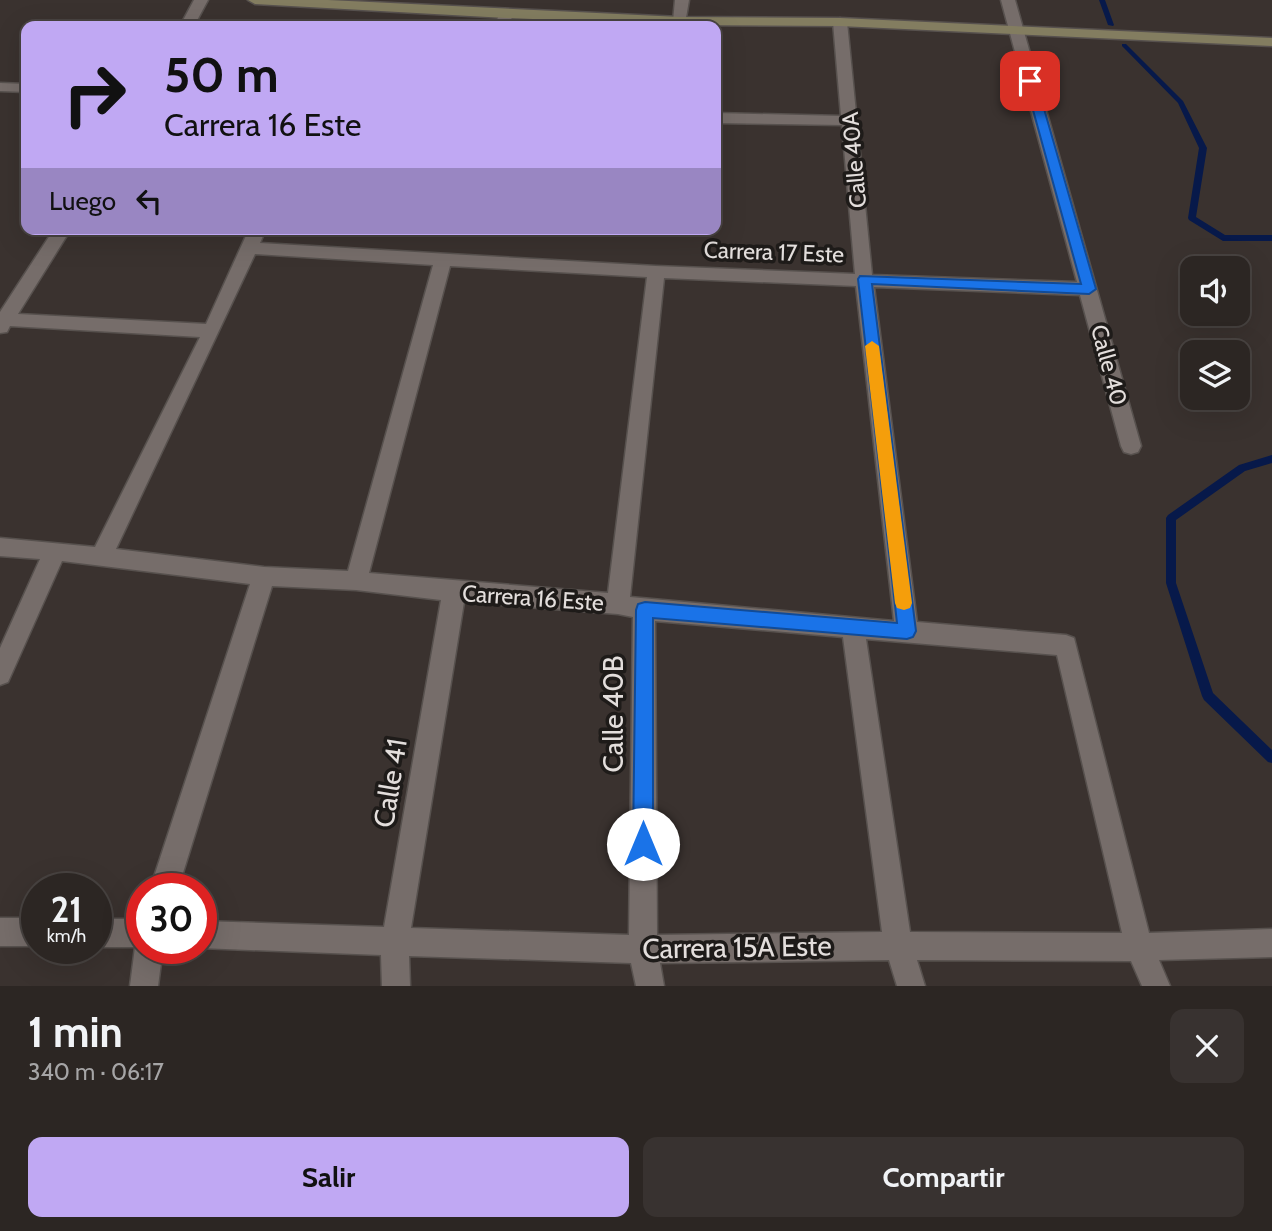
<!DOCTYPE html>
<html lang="es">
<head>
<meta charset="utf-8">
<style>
  body { margin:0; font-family:Cabin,sans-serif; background:#383230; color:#f1f3f6; height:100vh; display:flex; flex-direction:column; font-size:26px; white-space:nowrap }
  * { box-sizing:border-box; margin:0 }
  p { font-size:23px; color:#a6a5a6 }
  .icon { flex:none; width:38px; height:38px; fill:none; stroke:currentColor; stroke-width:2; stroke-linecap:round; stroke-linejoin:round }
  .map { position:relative; height:986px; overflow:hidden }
  .sheet { display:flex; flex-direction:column; background:#2c2623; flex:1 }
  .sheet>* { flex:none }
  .banner { position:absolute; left:21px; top:21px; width:700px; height:214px; border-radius:14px; box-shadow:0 7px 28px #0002,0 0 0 2px #484341; background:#c0a8f3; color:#111; overflow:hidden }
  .tools { position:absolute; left:1180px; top:256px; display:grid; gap:14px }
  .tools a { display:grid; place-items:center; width:70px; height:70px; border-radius:14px; background:#2c2623; box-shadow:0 7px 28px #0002,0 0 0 2px #484341; font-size:35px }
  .speed { position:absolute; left:21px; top:873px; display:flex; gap:14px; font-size:35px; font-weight:700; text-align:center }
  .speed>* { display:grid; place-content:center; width:91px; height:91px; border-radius:50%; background:#2c2623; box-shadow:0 7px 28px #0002,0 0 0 2px #484341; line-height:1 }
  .speed small { font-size:18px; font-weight:400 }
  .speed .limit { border:10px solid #d22; background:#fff; color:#111 }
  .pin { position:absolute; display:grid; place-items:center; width:60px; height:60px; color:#fff; margin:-30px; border-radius:14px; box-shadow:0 4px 10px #0006 }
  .me { position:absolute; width:77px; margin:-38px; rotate:0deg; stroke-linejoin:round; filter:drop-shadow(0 0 5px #0008) }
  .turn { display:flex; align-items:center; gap:24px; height:147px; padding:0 28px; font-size:32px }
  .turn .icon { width:91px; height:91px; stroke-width:2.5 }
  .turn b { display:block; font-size:49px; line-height:60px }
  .then { display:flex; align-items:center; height:66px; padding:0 28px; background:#0003; gap:14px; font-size:26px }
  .round { display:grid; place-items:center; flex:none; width:74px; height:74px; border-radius:14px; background:#383230 }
  .head { display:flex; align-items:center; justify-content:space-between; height:119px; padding:0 28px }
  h1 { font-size:42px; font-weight:700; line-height:52px }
  .button { display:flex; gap:14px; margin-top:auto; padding:14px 28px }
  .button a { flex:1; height:80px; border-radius:14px; background:#c0a8f3; color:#111; font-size:28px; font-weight:700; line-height:80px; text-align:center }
  .button a+a { background:#383230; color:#f1f3f6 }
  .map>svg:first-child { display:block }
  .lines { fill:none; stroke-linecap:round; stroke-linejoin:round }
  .stream { fill:#07194a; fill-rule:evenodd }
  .street-casing { stroke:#57514e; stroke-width:3 }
  .secondary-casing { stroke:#57514e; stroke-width:3 }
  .street { fill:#766d6a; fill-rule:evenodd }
  .secondary { fill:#837d60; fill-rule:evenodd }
  .route { fill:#1a73e8; stroke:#114b97; stroke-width:2 }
  .slow { fill:#f59e0b }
  .labels { text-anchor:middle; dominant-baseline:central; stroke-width:7; stroke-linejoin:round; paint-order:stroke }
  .street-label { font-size:23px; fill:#e3dedc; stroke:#1e1b19 }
  .near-street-label { font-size:28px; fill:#e3dedc; stroke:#1e1b19 }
</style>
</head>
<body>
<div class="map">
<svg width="1272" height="986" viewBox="0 0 1272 986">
  <rect width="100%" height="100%" fill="#3a322f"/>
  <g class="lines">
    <path class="stream" d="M1099,0H1105L1114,25L1113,26L1108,25Z
      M1122,44H1126L1183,101L1207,148L1196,217L1225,235H1272V241H1223L1189,220L1188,218L1199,148L1178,103L1122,46Z
      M1272,455V463L1245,471L1176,520V583L1213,693L1272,750V763L1268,762L1204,700L1202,696L1166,583V518L1168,515L1239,465Z"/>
    <g class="street-casing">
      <path id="street" d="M194,0H208L194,26H180Z
        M675,0H689L685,24L680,25L673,21Z
        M1001,0H1015L1141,446L1138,452L1131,454L1124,452L1121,446L1080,295L874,287L917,622L1066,635L1074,638L1149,933L1272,929V957L1159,960L1170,986H1142L1131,961L917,960L925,986H897L889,960L660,963L664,986H636L631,963L409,956L410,986H382L381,955L200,948L201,921L384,927L441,600L356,590L272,586L178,889H150L250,584L62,561L8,682L0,685V648L40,559L0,556V538L95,547L200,337L10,326L7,332L0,333V312L54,229H71L18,314L206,324L249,229H266L260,243L656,266L855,274L842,125L716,123V113L841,116L833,22L840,18L847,22L872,275L1077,282ZM255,254L433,265L348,571L264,567L116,549ZM450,266L647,277L608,593L369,573ZM664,278L856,286L894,621L630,597ZM464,602L618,614L633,617L629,935L411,928ZM655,621L843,637L882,932L657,935ZM866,639L1057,655L1122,933L910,932Z
        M506,10L513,14L509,26H495L499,14Z
        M0,83L26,84V92L0,91Z
        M0,918H37V946H0Z
        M96,919H142V948H163L158,986H130L135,947H96Z"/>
    </g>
    <g class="secondary-casing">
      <path id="secondary" d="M248,0H328L680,17L840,18L1272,38V46L840,26L680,25L506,18L255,4Z"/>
    </g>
    <use href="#street" class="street"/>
    <use href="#secondary" class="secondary"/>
  </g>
  <path class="route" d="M1030,77L1036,81L1096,289L1089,294L872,284L916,631L913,637L907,639L653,618V844L651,851L643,854L636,851L633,844L636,610L638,604L645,602L897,623L858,279L860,276L1081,284L1025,81Z"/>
  <path class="slow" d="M872,341L879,346L912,603L910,608L904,610L897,608L895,603L865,346Z"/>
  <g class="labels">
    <g class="street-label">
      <text transform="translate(854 160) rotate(-95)">Calle 40A</text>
      <text transform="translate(774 252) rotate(2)">Carrera 17 Este</text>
      <text transform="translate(1109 365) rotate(75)">Calle 40</text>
      <text transform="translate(533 598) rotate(4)">Carrera 16 Este</text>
    </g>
    <g class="near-street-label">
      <text transform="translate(613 714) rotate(-90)">Calle 40B</text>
      <text transform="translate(390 783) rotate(-81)">Calle 41</text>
      <text transform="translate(737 947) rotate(-1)">Carrera 15A Este</text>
    </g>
  </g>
</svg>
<div class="tools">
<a><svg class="icon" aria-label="sound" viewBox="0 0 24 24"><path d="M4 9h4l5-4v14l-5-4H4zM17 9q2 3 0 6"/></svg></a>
<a><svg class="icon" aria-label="layers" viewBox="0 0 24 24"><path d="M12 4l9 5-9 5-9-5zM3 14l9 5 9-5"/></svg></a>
</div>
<div class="speed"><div>21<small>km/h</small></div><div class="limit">30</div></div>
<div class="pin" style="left:1030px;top:81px;background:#d93025"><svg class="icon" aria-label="arrive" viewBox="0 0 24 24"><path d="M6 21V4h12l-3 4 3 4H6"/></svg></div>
<svg class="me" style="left:643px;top:844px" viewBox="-20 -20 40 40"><circle r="19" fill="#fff"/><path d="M0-13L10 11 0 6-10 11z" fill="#1a73e8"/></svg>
<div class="banner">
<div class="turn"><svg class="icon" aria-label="right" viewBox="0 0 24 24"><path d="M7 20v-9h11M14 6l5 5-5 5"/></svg><div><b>50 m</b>Carrera 16 Este</div></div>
<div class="then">Luego<svg class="icon" aria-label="left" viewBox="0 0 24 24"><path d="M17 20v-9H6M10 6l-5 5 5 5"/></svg></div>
</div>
</div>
<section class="sheet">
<div class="head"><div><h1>1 min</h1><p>340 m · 06:17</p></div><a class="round"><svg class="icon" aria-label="close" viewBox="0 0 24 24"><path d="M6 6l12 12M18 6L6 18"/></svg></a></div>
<div class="button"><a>Salir</a><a>Compartir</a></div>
</section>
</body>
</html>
